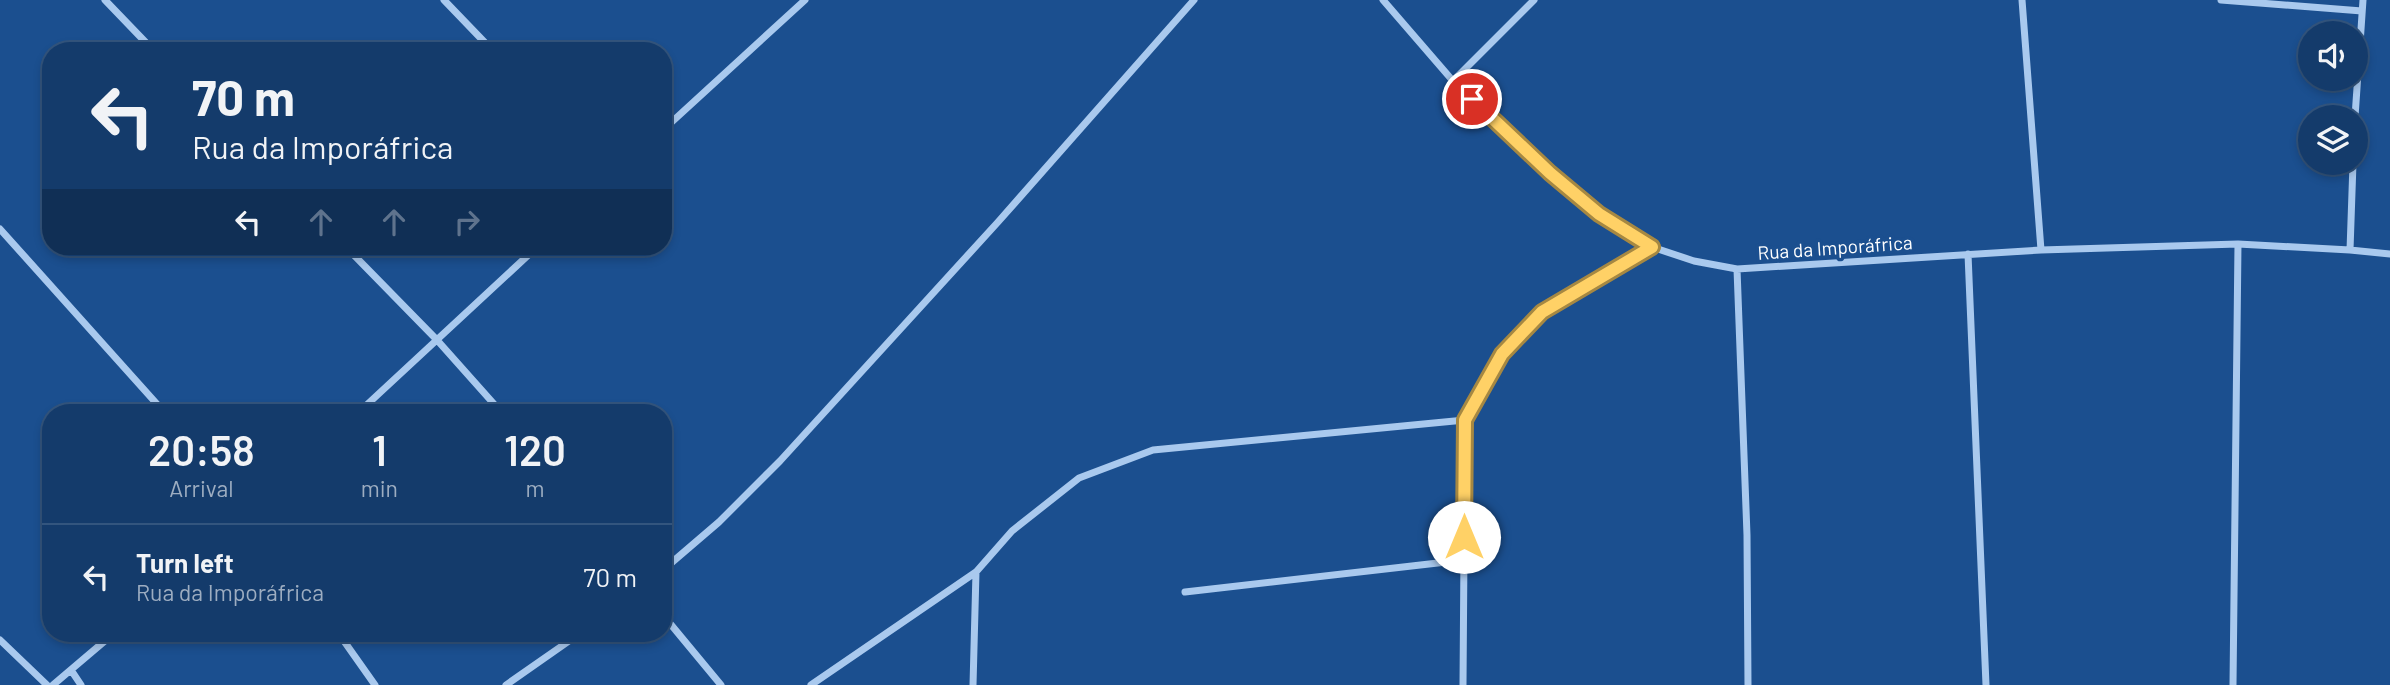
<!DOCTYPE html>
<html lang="en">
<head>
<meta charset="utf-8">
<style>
  body { margin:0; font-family:Barlow,sans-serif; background:#1d4271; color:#f1f3f6; height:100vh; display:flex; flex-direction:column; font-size:26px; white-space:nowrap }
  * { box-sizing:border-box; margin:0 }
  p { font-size:23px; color:#9dadc1 }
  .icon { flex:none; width:38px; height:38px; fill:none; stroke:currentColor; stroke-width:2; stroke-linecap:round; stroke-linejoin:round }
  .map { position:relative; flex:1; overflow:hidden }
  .details { position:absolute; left:42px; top:404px; width:630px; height:238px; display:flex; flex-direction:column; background:#143b6b; border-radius:28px; box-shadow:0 4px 10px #0003,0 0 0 2px #33557e }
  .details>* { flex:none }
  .banner { position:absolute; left:42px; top:42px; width:630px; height:214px; border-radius:28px; box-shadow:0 4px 10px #0003,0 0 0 2px #33557e; background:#143b6b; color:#f1f3f6; overflow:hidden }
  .controls { position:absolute; left:2298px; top:21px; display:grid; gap:14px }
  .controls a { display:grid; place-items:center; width:70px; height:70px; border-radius:50%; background:#143b6b; box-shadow:0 4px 10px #0003,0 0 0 2px #33557e; font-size:35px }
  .pin { position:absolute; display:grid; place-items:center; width:60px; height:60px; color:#fff; margin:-30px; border:4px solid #fff; border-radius:50%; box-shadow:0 2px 7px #0007 }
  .me { position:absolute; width:77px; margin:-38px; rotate:0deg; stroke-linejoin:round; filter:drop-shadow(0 0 5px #0008) }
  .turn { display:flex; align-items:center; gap:24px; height:147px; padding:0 35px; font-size:32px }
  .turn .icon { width:91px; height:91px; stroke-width:2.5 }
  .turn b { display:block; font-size:49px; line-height:60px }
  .lanes { display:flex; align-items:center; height:66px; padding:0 35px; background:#0003; justify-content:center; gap:35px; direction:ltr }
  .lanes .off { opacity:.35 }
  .eta { display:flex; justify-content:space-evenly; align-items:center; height:119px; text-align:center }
  .eta b { font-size:42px; font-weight:600; line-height:49px }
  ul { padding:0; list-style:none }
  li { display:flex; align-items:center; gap:21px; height:105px; padding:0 35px; border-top:2px solid #33557e }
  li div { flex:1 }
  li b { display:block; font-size:26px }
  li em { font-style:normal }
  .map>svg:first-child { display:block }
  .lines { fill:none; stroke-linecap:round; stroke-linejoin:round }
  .street { stroke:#a9c9ee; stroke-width:7 }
  .route-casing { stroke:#a68842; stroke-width:18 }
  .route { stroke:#ffd166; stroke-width:12 }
  .labels { text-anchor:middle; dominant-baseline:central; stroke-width:7; stroke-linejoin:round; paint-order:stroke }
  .street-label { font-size:19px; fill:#fff; stroke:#1b4f8f }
</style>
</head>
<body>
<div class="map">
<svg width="2390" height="685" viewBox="0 0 2390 685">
  <rect width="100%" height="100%" fill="#1b4f8f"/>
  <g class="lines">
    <path class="street" d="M105,0L154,51
      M444,0L493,51
      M1383,0L1453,81L1550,173L1599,214L1652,247L1694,261L1737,269L2041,250L2238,244L2350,250L2390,254
      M2022,0L2041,250
      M2221,0L2362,11
      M1453,81L1534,0
      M2355,117L2363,0
      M663,130L805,0
      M0,229L165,413
      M346,247L437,340L502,413
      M2350,250L2353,163
      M1968,254L1986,685
      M1737,269L1747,535L1748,685
      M358,413L537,247
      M663,570L719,522L780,461L998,222L1194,0
      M1185,592L1464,560
      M663,615L721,685
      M339,634L375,685
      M0,640L47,685
      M71,670L81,685
      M53,685L113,634
      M506,685L579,634
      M811,685L976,572
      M973,685L976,572L1012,531L1079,478L1153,450L1465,420
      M1463,685L1465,420L1502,354L1542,312L1652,247
      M2233,685L2238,244"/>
  </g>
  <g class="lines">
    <g class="route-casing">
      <path id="route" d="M1464,537L1465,420L1502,354L1542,312L1652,247L1599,214L1550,173L1472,99"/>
    </g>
    <use href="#route" class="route"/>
  </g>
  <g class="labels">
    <g class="street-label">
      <text transform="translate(1835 247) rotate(-4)">Rua da Imporáfrica</text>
    </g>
  </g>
</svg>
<div class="controls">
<a><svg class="icon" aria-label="sound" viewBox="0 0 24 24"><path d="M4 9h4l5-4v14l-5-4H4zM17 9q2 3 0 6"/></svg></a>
<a><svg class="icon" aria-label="layers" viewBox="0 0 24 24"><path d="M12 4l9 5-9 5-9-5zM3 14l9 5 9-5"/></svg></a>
</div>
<div class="pin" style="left:1472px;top:99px;background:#d93025"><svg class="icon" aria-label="arrive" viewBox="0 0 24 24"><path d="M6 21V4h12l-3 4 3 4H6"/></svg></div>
<svg class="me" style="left:1464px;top:537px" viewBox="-20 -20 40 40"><circle r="19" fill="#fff"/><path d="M0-13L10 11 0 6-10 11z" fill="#ffd166"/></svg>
<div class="banner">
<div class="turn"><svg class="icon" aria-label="left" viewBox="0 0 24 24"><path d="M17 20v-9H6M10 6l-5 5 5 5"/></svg><div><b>70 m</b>Rua da Imporáfrica</div></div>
<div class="lanes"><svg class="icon" aria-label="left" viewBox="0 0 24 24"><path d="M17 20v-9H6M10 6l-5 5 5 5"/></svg><svg class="icon off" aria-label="ahead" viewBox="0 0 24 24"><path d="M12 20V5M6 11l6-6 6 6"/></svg><svg class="icon off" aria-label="ahead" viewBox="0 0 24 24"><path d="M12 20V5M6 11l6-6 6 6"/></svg><svg class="icon off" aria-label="right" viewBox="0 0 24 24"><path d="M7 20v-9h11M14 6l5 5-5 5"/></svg></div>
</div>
<section class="details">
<div class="eta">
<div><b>20:58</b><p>Arrival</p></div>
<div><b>1</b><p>min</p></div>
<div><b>120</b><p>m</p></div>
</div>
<ul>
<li><svg class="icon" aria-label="left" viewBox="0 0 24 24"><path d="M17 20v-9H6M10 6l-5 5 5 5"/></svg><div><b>Turn left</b><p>Rua da Imporáfrica</p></div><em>70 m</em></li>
</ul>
</section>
</div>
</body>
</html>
